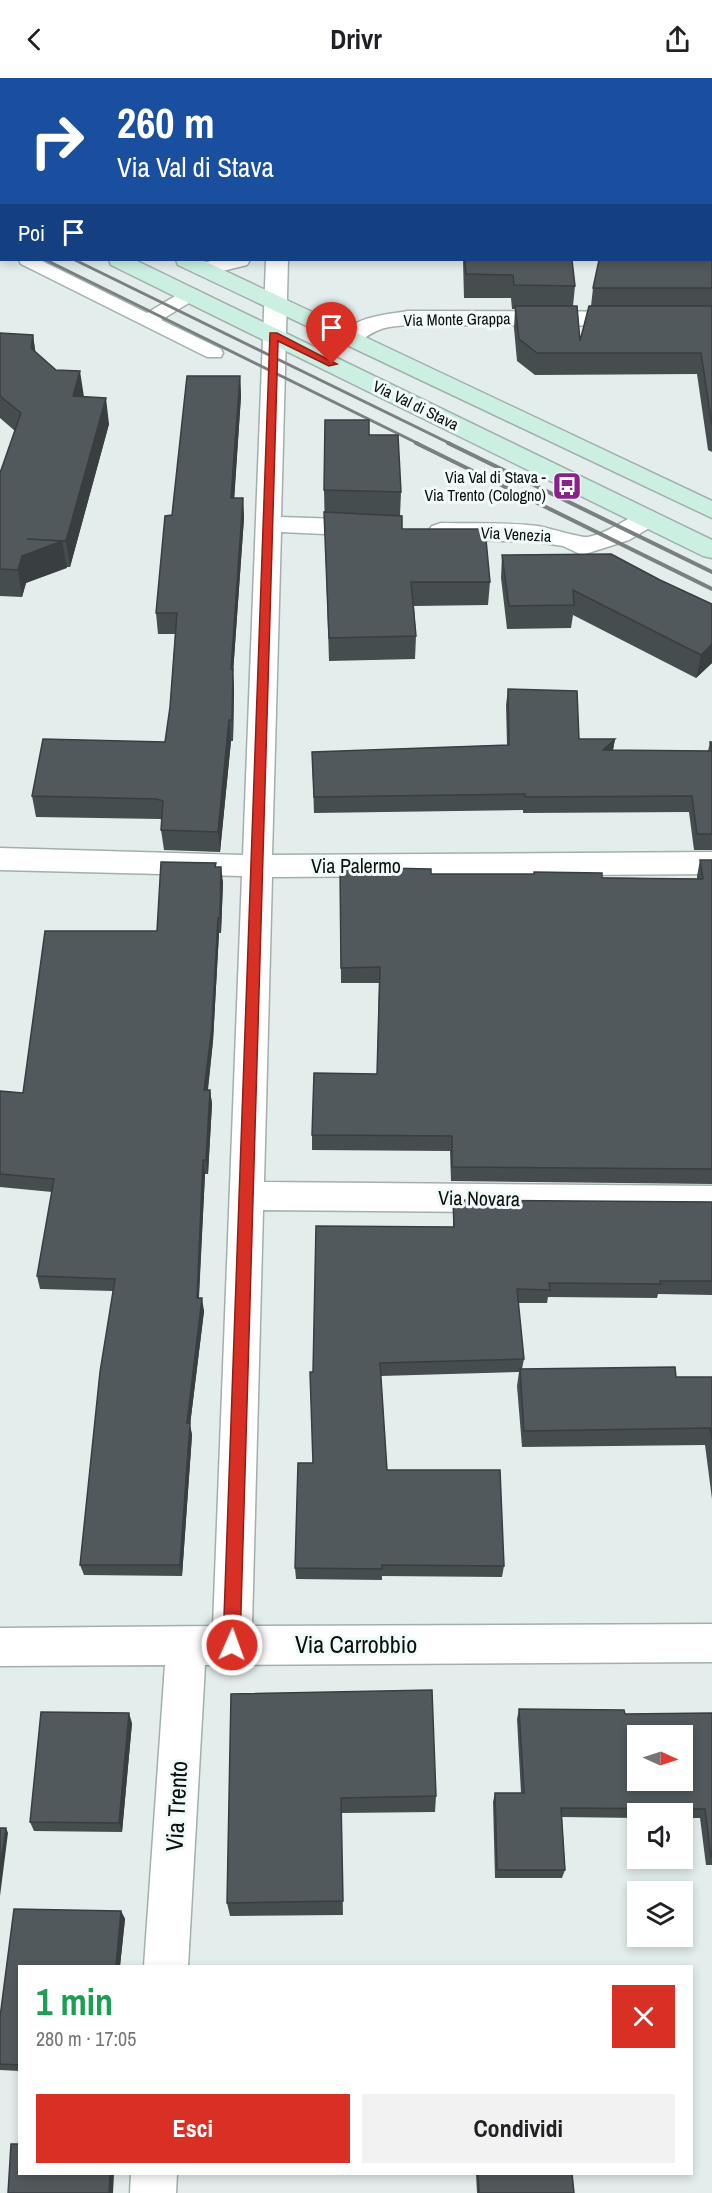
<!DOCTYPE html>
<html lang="it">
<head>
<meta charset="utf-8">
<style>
  body { margin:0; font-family:"Archivo Narrow",sans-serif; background:#f2f2f2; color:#202124; height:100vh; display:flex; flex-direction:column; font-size:22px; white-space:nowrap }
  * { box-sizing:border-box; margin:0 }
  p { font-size:20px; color:#757577 }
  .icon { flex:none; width:33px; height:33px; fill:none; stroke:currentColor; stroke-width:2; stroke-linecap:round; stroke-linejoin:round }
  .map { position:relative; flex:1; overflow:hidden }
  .panel { position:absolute; left:18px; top:1887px; width:675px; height:210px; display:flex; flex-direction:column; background:#fff; border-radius:0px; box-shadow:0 3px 9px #0003 }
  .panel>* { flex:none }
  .banner { position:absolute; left:0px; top:0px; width:712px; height:183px; box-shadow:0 3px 9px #0003; background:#1a4fa0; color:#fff; overflow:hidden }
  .needle { width:39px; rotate:93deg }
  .buttons { position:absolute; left:627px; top:1647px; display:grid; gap:12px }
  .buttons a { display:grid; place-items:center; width:66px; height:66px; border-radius:0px; background:#fff; box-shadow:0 3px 9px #0003; font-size:30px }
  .pin { position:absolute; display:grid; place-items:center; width:51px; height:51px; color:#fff; margin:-62px -26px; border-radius:50% 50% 50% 0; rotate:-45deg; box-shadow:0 0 6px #0007 }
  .pin .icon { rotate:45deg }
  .me { position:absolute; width:66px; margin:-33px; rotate:2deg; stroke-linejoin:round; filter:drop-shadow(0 0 4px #0008) }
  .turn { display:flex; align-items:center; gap:21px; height:126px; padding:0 18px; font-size:27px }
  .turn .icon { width:78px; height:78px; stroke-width:2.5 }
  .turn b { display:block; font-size:42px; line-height:51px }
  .then { display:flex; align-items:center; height:57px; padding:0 18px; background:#0003; gap:12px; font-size:22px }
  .round { display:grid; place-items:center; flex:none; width:63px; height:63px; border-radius:0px; background:#f2f2f2 }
  .overview { display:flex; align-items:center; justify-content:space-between; height:102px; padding:0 18px }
  h1 { font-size:36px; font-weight:800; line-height:45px; color:#1e9e55 }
  .primary-button { display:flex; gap:12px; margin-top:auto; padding:12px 18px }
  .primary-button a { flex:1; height:69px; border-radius:0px; background:#d93025; color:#fff; font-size:24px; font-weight:800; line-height:69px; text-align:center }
  .primary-button a+a { background:#f2f2f2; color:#202124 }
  header { display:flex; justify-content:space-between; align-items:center; height:78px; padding:0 18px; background:#fff; font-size:27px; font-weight:800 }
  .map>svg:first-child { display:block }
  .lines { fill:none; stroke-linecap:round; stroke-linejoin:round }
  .lane-casing { stroke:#a4aead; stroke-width:3 }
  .street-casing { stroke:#a4aead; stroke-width:3 }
  .secondary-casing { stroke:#a4aead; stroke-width:3 }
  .lane { fill:#fff; fill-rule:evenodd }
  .street { fill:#fff; fill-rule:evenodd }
  .secondary { fill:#cbf0e2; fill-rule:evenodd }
  .rail-far1 { stroke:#79807f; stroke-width:3 }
  .rail { stroke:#79807f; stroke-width:4 }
  .wall { fill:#464d4f }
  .shaded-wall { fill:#393e40 }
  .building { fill:#51595c; stroke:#393e40; stroke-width:1.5; fill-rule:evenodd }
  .route { fill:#d93025; stroke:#8d1f18; stroke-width:1.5 }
  .labels { text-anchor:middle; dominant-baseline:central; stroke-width:6; stroke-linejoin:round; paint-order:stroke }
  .far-street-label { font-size:16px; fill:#0b0f0e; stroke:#f0faf9 }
  .far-poi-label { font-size:16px; fill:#0b0f0e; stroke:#f0faf9; text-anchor:end }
  .street-label { font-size:20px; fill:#0b0f0e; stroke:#f0faf9 }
  .near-street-label { font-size:24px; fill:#0b0f0e; stroke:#f0faf9 }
</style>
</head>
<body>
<header><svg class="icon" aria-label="back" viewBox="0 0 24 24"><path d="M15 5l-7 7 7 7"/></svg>Drivr<svg class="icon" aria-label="share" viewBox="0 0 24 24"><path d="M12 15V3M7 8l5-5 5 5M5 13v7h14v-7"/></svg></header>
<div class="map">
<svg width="712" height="2115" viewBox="0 0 712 2115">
  <rect width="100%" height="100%" fill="#e3edec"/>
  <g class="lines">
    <g class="lane-casing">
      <path id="lane" d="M0,163H2V173H0Z
        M19,182H40L147,235L185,212H197L200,216L197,220L161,242L221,271L223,275L221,279H207L21,186Z"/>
    </g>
    <g class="street-casing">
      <path id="street" d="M7,0H28L6,2Z
        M274,0H294V2H274Z
        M611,0H631V2H611Z
        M216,182H250L247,187L206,197L198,196L195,191L198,186Z
        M266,182H288L281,439L368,442L377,445L380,450L377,455L368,458L281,454L272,777L712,774V796L272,799L264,1104L712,1108V1136L263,1132L252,1548L712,1546V1584L205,1587L188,1888H144L165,1587L0,1588V1550L213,1548L242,798L0,792V770L243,777Z
        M408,233L712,234V248L408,247C399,248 387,248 379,252C365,257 359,268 343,264L340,259C354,238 385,237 408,233Z
        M647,433L656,436L659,441L656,446L629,462L582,477L563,468L537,464L441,461L432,458L428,453L432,448L441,445C473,446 506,444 538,448C549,450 581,460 588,459C610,455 626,439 647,433Z
        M131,2096H177L176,2115H130Z"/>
    </g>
    <g class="secondary-casing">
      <path id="secondary" d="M0,90H2V103H0Z
        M0,117H2V130H0Z
        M109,182H135L712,462V480L703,478L111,187Z
        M176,182H202L712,423V440L178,187Z"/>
    </g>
    <use href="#lane" class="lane"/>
    <use href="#street" class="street"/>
    <use href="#secondary" class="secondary"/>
    <path class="rail-far1" d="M46,182L419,366
      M75,182L451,366"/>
    <path class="rail" d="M416,365L712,511
      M448,365L712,494"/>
  </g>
  <path class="wall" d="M712,0V374L708,372L697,296L535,297L517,283L514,250L515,231H512L511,220H464L463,182H572L575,208L573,228L580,263L591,228L593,210Z
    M0,255L33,257L35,273L84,319L109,346L70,489H66L26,505L22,519L0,518V395L15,353L0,340Z
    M240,298L241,318L234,420H243L244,440L233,595L234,611L233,663H231L220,774L164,772L161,752L162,742L160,741L36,739L32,718L165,664L170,629L175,556H158L156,535L172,437Z
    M369,357L401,414L400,438L402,451L490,504L488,527L414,528L416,558L415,581L329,583L325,458L324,412Z
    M502,477L660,502L712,526V585L696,600L573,537L571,550L507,551L501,500Z
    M508,611L579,661H615L613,672L708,673L710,664H712V772H694L689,734L523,735V732L314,735L312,674L507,667L506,627Z
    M700,782H712V1106L451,1103L450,1073L312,1072V1057L377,996L379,905H341L340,789L431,796L697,801V798Z
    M216,789L223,804L221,855H219L213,963L208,1012H210L212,1026L208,1096H205L199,1220L204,1233L190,1347L192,1357L182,1498L84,1497L80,1487L113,1213L40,1211L37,1198L52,1114L0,1109V1013L23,1015L157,853Z
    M453,1122L712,1124V1217L658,1216L657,1220L548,1219L547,1225H518L524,1281L522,1291L676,1299H712V1421L705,1367L522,1369L517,1308L519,1294L381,1298L387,1392L504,1488L502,1499L382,1498V1502L296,1501L295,1490L313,1385V1294L453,1149Z
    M231,1616L436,1718L435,1734L341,1735L343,1837L230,1838L227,1825Z
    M519,1631L625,1636L712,1635V1787H706L700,1740H682V1736H638V1740L562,1739L565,1792L562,1800H495L493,1724L495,1715H521L517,1641Z
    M132,1645L122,1754L34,1753L30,1744Z
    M14,1831L121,1833L125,1841L120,1888H20V1993L0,1992V1939Z
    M476,2096H572L574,2115H477Z"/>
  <path class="shaded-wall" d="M33,257L37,284L31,270Z
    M80,293L84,319L73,318Z
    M240,298L241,318L233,440L231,420Z
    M106,320L109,346L70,489L66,463Z
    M243,420L244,440L233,595L234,611L233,663L231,591Z
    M62,463L67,490L26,505L22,519L18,492L22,478Z
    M712,566V585L696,600L701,577Z
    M229,642L231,663L220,774L218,754Z
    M615,661L612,677L603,672Z
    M221,789L223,804L221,855L220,840Z
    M218,840L219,855L213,963L206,1026L204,1012Z
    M210,1012L212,1026L208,1096L206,1082Z
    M203,1082L205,1096L198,1233L197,1220Z
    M202,1220L204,1233L190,1347L192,1357L182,1498L180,1487L187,1345Z
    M129,1635L132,1645L122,1754L119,1745Z
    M6,1750L8,1755L0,1818V1792Z
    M121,1833L125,1841L120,1888H116Z
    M110,2096H114L113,2115H109Z"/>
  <path class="building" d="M92,0H203L207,2H88Z
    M375,0H552V2H375Z
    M663,0H712V210H593L599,182H711V2H662Z
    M465,182H572L575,208L514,207L513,197L466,196Z
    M515,228H577L580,263L589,228H712V348L701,275H537L519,261Z
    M0,255L33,257L31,270L56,292L80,293L73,318L106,320L66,463L27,461L62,463L22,478L18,492L0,491V395L21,335L0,318Z
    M187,298H240L231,420H243L231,591H233L232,642H229L218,754L161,752L163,723L157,721L32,718L43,661L165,664L170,629L177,535H156L165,438L172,437Z
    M325,342H369V357H398L401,414L324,412Z
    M324,434L402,438V451H485L490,504H411L416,558L329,560Z
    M611,476L660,502L712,526V566L701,577L573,512L574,527L509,528L502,477Z
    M508,611L577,613L579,661H615L603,672L712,673L710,664H712V756H697L692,718L525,719V716L314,719L312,674L509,667Z
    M700,782H712V1091L452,1089V1058L312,1057L314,995L377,996L380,889L341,890L340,789L431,791V796H534V794L602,795V800L703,801Z
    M161,784L216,785L215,789H221L220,840H218L212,949L204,1012H210L206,1082H203L197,1220H202L187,1345H190L180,1487H80L100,1294L115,1201L37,1198L54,1101L0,1096V1013L23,1015L45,853H157Z
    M453,1122L712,1124V1203H660L661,1206L549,1205L550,1212L517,1211L524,1281L380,1285L387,1392H500L504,1488L382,1487V1491L295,1490L298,1385H313L310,1294H313L316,1148L454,1149Z
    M675,1289L676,1299H712V1362L710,1350L524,1353L520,1291Z
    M432,1612L436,1718L341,1720L343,1823L227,1825L231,1616Z
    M519,1631L624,1632L625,1636L712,1635V1778L711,1779L705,1731L561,1730L565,1792H497L495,1715H524ZM638,1658H682V1702H638Z
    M41,1634L129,1635L119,1745L30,1744Z
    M0,1750H6L0,1792Z
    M14,1831L121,1833L116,1888H20V1987L0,1986V1939Z
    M11,2066H20V2096H110L109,2115H8Z
    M478,2096H572L574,2115H479Z"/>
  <path class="route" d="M270,255H277L337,286L329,288L278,263L240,1567L237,1572L232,1575L226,1572L223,1567Z"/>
  <defs>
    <g id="bus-square" transform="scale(1.5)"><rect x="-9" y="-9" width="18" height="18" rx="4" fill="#88238b" stroke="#f0faf9"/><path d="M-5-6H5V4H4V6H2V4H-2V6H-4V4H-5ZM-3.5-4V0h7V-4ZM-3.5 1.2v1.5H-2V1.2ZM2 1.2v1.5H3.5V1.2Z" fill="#fff"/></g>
  </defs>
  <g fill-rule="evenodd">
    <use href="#bus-square" x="567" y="408"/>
  </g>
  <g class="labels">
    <g class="far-street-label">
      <text transform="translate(457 241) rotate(-1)">Via Monte Grappa</text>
      <text transform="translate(416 327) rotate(26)">Via Val di Stava</text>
      <text transform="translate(516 456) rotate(3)">Via Venezia</text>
    </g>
    <g class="far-poi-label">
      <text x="546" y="399">Via Val di Stava -<tspan x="546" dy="18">Via Trento (Cologno)</tspan></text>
    </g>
    <g class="street-label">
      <text x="356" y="787">Via Palermo</text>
      <text transform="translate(479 1120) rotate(1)">Via Novara</text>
    </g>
    <g class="near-street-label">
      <text x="356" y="1566">Via Carrobbio</text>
      <text transform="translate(176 1728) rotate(-87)">Via Trento</text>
    </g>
  </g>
</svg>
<div class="buttons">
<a><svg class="needle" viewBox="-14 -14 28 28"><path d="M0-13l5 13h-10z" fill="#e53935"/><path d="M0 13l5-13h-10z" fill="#757577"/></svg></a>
<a><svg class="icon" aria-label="sound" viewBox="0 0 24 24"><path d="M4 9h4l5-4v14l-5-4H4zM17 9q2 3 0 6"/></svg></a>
<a><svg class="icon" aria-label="layers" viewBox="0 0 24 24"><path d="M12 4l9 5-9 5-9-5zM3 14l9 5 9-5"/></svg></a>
</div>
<div class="pin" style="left:332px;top:286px;background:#d93025"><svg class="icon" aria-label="arrive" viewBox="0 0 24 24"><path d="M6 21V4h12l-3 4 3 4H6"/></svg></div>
<svg class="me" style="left:232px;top:1567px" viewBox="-20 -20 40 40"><circle r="17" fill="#d93025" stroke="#fff" stroke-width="3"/><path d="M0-11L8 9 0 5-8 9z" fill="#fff"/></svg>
<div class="banner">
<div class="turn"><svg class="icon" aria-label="right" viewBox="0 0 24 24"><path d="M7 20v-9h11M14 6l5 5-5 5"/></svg><div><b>260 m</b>Via Val di Stava</div></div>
<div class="then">Poi<svg class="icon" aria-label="arrive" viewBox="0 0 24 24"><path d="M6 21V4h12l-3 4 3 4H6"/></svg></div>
</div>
<section class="panel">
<div class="overview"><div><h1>1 min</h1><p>280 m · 17:05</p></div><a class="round" style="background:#d93025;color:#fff"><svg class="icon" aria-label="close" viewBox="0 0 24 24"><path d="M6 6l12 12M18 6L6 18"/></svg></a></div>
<div class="primary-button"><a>Esci</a><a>Condividi</a></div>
</section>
</div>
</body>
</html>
